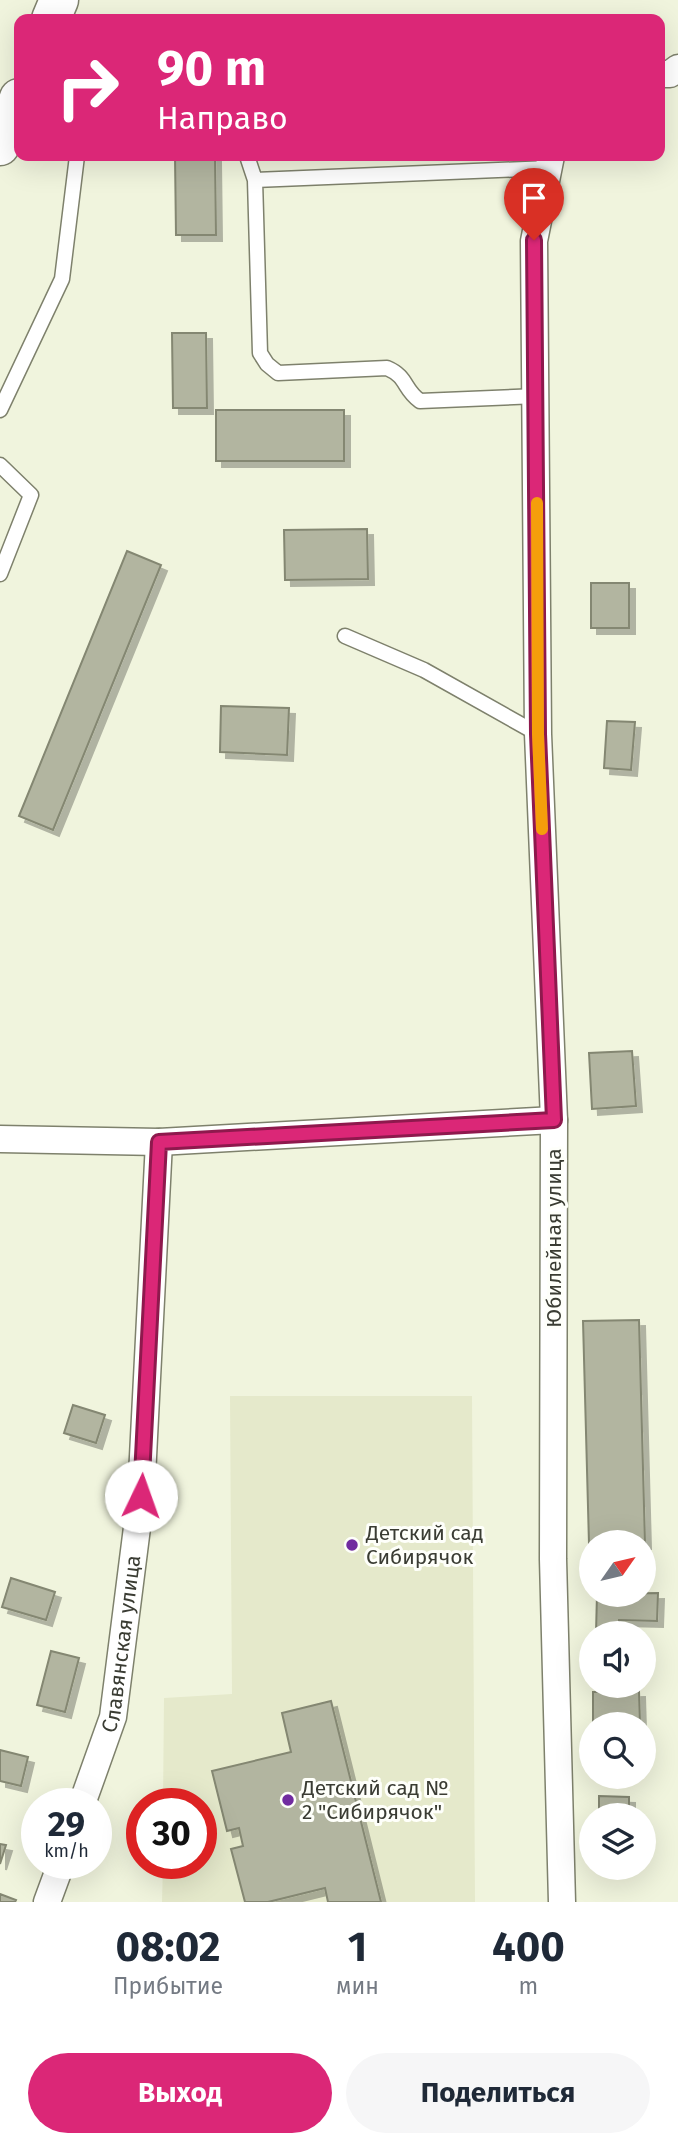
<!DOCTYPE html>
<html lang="ru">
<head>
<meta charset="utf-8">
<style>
  body { margin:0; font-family:"Fira Sans",sans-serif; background:#f6f6f7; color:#1f2937; height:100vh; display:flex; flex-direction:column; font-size:26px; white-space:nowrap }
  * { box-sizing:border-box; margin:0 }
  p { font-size:23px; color:#747a83 }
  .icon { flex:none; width:38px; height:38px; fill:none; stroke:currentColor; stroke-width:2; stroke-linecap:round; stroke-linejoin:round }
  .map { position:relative; height:1902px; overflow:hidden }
  .details { display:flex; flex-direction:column; background:#fff; flex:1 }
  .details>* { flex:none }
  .banner { position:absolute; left:14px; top:14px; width:651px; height:147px; border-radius:14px; box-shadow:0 7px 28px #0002; background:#db2777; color:#fff; overflow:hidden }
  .needle { width:46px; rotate:56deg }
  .controls { position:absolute; left:579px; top:1530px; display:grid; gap:14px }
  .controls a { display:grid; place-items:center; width:77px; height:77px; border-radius:50%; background:#fff; box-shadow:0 7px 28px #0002; font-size:35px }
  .speed { position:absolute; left:21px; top:1788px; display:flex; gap:14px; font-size:35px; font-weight:700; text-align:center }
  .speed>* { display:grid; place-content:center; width:91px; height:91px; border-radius:50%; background:#fff; box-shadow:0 7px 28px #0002; line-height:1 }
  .speed small { font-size:18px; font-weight:400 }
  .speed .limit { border:10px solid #d22; background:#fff; color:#111 }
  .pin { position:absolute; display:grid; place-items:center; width:60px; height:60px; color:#fff; margin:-72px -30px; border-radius:50% 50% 50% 0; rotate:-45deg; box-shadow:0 0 7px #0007 }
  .pin .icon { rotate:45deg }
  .me { position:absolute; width:77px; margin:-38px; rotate:3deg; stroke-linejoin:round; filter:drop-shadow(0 0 5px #0008) }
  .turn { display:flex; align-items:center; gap:24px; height:147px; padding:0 28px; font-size:32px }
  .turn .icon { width:91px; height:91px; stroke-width:2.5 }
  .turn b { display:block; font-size:49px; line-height:60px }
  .eta { display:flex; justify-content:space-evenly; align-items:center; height:119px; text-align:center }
  .eta b { font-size:42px; font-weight:700; line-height:49px }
  .primary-button { display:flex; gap:14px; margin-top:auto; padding:14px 28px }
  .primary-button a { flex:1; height:80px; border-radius:42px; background:#db2777; color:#fff; font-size:28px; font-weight:700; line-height:80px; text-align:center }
  .primary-button a+a { background:#f6f6f7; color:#1f2937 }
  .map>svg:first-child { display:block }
  .built { fill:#e5e9cb }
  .building { fill:#b2b5a0; stroke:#848772; stroke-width:2; filter:url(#shadow) }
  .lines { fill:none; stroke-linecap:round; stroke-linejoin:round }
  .lane-casing { stroke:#7e816c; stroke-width:17 }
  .street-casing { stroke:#7e816c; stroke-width:29 }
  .primary-casing { stroke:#7e816c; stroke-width:41 }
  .lane { stroke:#fff; stroke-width:14 }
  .street { stroke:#fff; stroke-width:26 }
  .primary { stroke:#fff; stroke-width:38 }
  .route-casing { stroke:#8e194d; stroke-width:18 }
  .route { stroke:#db2777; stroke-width:12 }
  .slow { stroke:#f59e0b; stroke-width:12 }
  .poi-dot { fill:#712ca0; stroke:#fefffa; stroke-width:2.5 }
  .labels { text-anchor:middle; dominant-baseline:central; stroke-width:6; stroke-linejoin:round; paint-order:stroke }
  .street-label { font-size:21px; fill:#3a3c33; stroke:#fefffa }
  .poi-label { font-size:21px; fill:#3a3c33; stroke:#fefffa; text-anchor:start }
</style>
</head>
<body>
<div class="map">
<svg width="678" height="1902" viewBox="0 0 678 1902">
  <defs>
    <filter id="shadow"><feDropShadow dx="6" dy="6" stdDeviation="0" flood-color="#0004"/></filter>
  </defs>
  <rect width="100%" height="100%" fill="#f0f4dd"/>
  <path class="built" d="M230,1396H472L475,1902H162L163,1864H201V1804H163L164,1698L232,1694Z"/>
  <path class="building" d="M175,156H215L216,235H176Z
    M172,333H206L207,408H173Z
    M216,410H344V461H216Z
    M367,529L368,579L285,580L284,530Z
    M127,551L161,565L53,830L19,816Z
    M591,583H629V628H591Z
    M221,706L289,708L287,755L220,752Z
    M607,721L635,722L631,770L604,768Z
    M632,1051L636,1106L592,1109L589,1053Z
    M639,1320L645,1543L592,1542L589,1544L583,1321Z
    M73,1405L105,1415L96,1443L64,1433Z
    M11,1578L55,1592L46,1620L2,1607Z
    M658,1593L657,1621L619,1620V1633H596L597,1594Z
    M51,1651L79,1658L65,1712L37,1705Z
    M639,1691L640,1724H593V1692Z
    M331,1701L381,1902H328L325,1888L268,1902H245L231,1849L243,1846L239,1828L227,1831L212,1771L291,1752L282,1713Z
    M0,1750L28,1757L21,1786L0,1781Z
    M599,1796L629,1797V1815H599Z
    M0,1844L6,1845L0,1864Z
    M0,1894L16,1900L15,1902H0Z"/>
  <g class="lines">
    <g class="lane-casing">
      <path id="lane" d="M247,156L255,180
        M537,396L420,401C403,389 408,377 387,368L278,373L267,364L260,353L255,180L549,168
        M0,410L62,279L77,156
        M0,465L31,495L0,574
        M345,636L424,670L538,734"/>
    </g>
    <g class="street-casing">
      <g id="street">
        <path d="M660,74H670L678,68"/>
        <path d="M551,156L534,241L538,734L554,1120L553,1559L562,1902"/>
        <path d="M0,1139L159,1142L554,1120"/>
        <path id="s1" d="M82,1804L113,1717L141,1496L159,1142"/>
        <path d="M47,1902L61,1864"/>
      </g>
    </g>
    <g class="primary-casing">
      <path id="primary" d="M51,19L59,0
        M0,146L19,98"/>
    </g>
    <use href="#lane" class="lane"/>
    <use href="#street" class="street"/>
    <use href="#primary" class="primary"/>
  </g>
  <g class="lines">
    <g class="route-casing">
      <path id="route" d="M141,1496L159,1142L554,1120L538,734L534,240"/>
    </g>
    <use href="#route" class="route"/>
    <path class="slow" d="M537,503L538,734L542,829"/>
  </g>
  <g class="poi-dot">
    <circle cx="352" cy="1545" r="7"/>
    <circle cx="288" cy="1800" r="7"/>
  </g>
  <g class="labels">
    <g class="street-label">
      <text transform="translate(554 1238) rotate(-90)">Юбилейная улица</text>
      <text stroke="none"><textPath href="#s1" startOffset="166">Славянская улица</textPath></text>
    </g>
    <g class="poi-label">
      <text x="366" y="1533">Детский сад<tspan x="366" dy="24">Сибирячок</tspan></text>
      <text x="302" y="1788">Детский сад №<tspan x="302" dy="24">2 "Сибирячок"</tspan></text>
    </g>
  </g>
</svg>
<div class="controls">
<a><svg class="needle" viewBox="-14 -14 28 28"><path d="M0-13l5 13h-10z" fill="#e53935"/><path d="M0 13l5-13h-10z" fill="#747a83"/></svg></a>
<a><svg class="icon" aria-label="sound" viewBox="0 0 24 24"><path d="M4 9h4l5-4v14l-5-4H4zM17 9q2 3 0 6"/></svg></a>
<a><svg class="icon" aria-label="search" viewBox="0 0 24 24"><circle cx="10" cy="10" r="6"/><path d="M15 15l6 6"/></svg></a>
<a><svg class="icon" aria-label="layers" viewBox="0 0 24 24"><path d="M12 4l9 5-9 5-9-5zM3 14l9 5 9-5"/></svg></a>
</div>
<div class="speed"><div>29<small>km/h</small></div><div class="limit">30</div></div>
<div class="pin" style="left:534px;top:240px;background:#d93025"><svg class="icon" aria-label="arrive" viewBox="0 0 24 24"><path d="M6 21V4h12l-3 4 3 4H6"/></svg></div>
<svg class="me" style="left:141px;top:1496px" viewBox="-20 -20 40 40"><circle r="19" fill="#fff"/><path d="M0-13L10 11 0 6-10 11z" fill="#db2777"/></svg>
<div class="banner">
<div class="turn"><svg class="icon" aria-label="right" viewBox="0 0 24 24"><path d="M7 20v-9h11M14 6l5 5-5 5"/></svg><div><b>90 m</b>Направо</div></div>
</div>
</div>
<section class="details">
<div class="eta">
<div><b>08:02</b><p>Прибытие</p></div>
<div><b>1</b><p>мин</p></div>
<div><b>400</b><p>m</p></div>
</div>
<div class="primary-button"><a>Выход</a><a>Поделиться</a></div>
</section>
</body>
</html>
